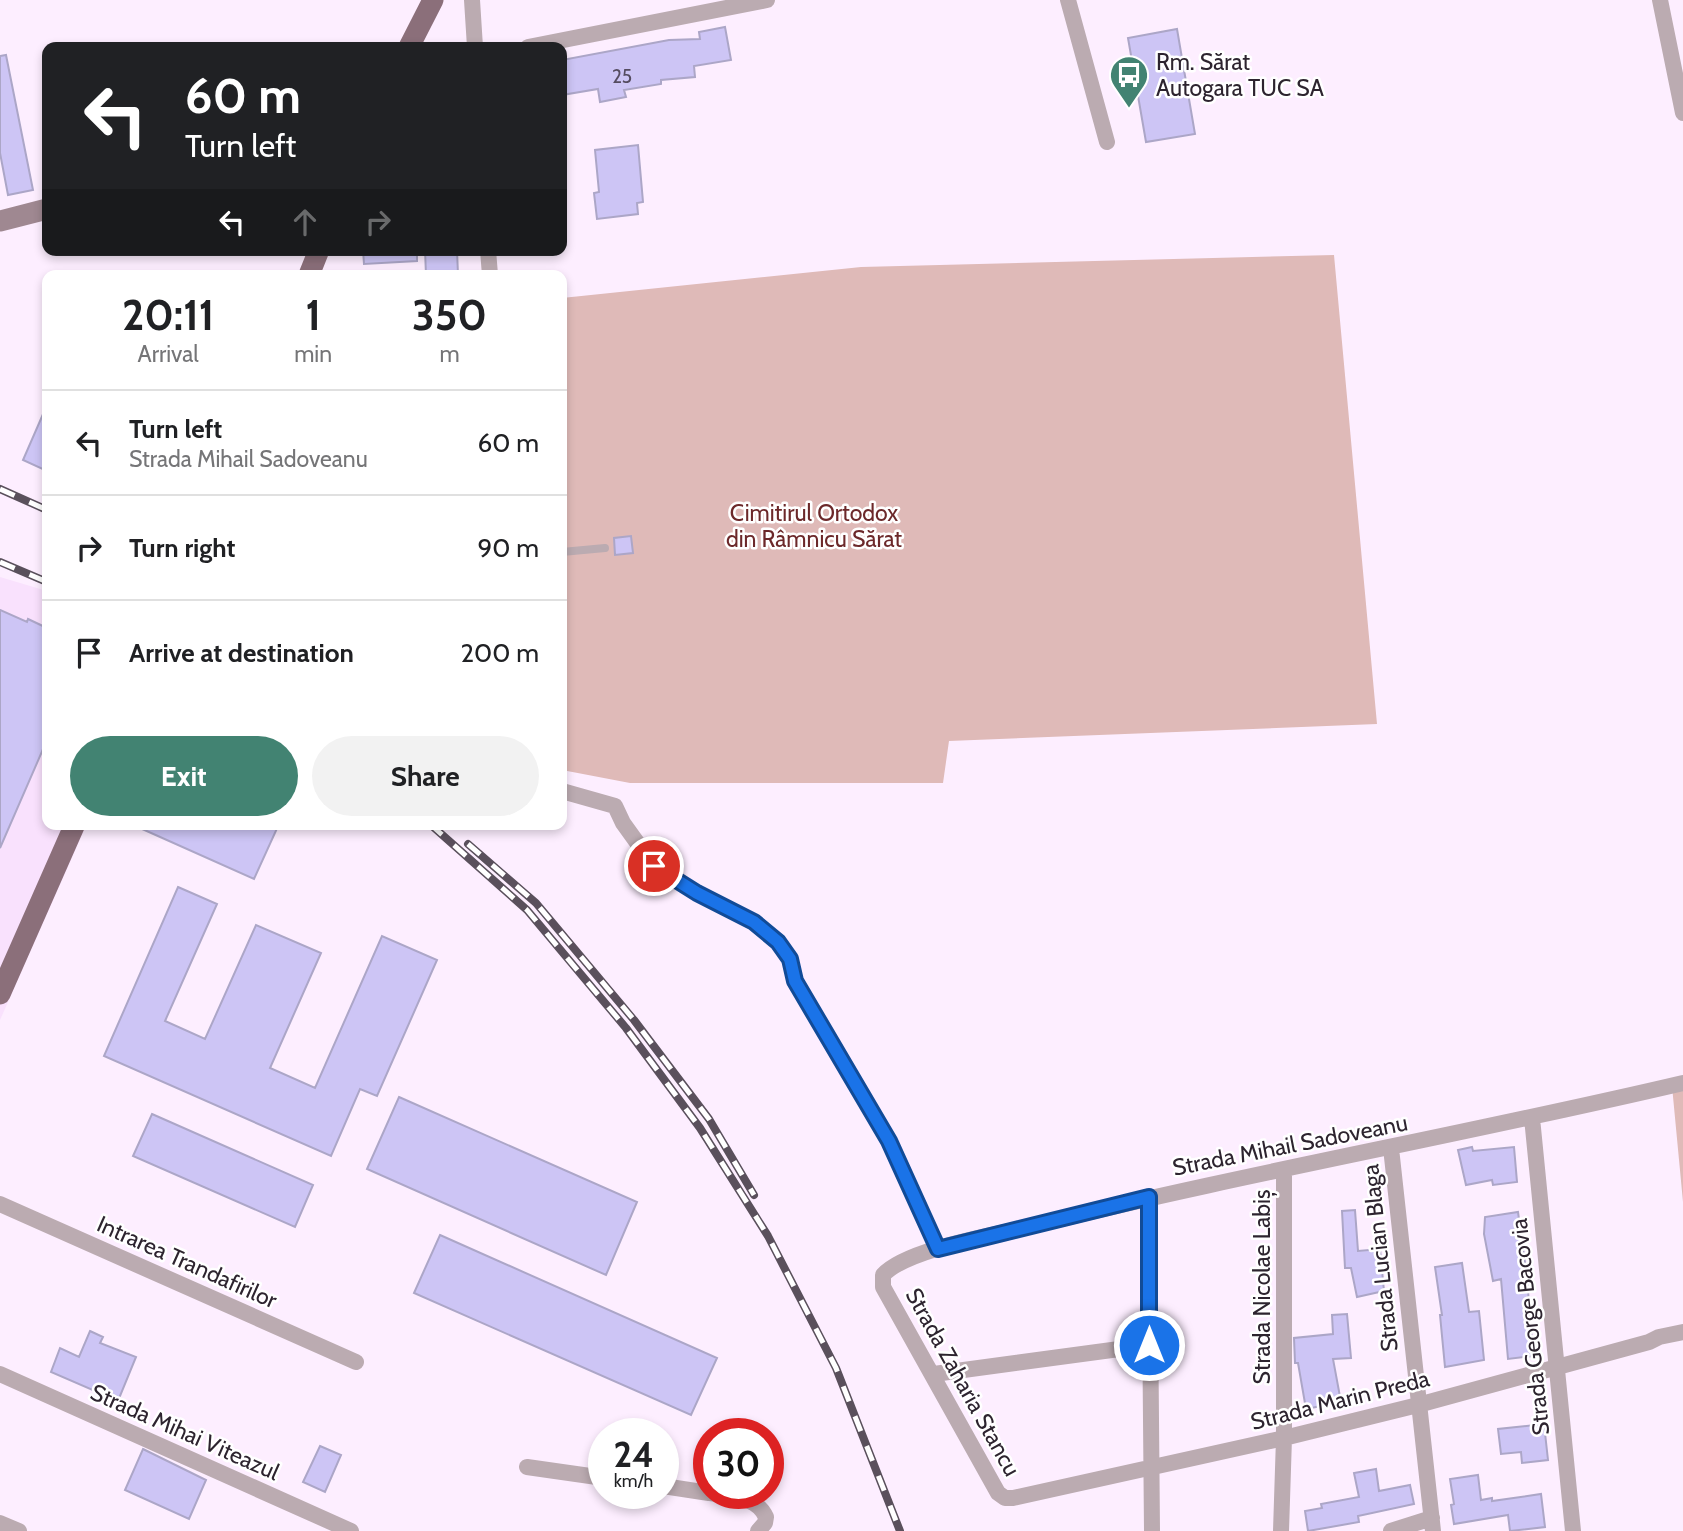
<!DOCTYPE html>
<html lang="en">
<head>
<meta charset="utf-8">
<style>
  body { margin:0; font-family:Cabin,sans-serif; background:#f2f2f2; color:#202124; height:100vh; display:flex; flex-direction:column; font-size:26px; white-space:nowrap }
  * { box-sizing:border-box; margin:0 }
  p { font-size:23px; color:#757577 }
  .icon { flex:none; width:38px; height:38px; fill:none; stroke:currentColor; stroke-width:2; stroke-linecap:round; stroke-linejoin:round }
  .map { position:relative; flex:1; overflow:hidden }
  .side { position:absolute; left:42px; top:270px; width:525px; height:560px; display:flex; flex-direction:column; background:#fff; border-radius:14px; box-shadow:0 4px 10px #0003 }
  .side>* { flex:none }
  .guide { position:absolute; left:42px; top:42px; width:525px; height:214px; border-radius:14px; box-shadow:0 4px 10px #0003; background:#202124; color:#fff; overflow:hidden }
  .speed { position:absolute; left:588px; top:1418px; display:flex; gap:14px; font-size:35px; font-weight:700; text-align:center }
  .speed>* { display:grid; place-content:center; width:91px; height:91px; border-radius:50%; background:#fff; box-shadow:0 4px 10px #0003; line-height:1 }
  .speed small { font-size:18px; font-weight:400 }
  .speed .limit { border:10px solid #d22; background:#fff; color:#111 }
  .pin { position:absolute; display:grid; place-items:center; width:60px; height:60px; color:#fff; margin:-30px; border:4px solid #fff; border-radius:50%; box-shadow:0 2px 7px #0007 }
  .me { position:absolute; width:77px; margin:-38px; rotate:0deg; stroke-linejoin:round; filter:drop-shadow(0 0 5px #0008) }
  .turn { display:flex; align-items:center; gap:24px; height:147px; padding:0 28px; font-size:32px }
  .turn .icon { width:91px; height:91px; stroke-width:2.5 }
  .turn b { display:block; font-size:49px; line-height:60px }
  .lanes { display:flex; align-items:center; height:66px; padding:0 28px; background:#0003; justify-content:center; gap:35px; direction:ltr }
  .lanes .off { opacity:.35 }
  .eta { display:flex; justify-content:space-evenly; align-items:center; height:119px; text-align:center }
  .eta b { font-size:42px; font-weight:700; line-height:49px }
  .action { display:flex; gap:14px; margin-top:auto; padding:14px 28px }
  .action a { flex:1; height:80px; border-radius:42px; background:#428372; color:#fff; font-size:28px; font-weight:700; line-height:80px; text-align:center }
  .action a+a { background:#f2f2f2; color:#202124 }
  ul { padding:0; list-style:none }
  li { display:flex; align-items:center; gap:21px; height:105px; padding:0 28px; border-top:2px solid #e0e0e0 }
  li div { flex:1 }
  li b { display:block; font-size:26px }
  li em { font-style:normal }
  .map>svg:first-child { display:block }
  .built { fill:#f9e1fd }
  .green { fill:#dfbab8 }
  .building { fill:#cdc5f5; stroke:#aca6c7; stroke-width:2 }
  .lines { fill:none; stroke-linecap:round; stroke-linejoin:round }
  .lane { stroke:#bbabb1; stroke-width:8 }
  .street { stroke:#bbabb1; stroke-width:16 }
  .secondary { stroke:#9f8891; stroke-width:21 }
  .primary { stroke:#8b6f7a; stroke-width:21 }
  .rail-casing { stroke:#5a505c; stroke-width:8 }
  .rail { stroke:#fff; stroke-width:5; stroke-dasharray:16; stroke-linecap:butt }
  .route-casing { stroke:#114b97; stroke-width:18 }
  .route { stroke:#1a73e8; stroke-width:12 }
  .labels { text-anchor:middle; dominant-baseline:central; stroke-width:5; stroke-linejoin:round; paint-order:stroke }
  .number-label { font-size:19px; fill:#554c60 }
  .poi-label { font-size:23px; fill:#2d242f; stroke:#fff; text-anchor:start }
  .park-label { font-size:23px; fill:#6c282a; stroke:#fff }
  .street-label { font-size:23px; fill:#2d242f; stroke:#fff }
</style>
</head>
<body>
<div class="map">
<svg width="1683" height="1531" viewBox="0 0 1683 1531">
  <rect width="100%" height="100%" fill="#fdeeff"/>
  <path class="built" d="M0,577L47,591V824H87L0,1020Z"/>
  <path class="green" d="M1334,255L1377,724L949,741L943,783H630L562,770V298L861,267Z
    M1683,1083V1202L1672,1086Z"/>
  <path class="building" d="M725,27L731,60L694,66L695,77L661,80V84L624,90L626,97L600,102L598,89L562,95V60L669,40L700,39L699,32Z
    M1177,29L1195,134L1146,142L1128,38Z
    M6,55L33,190L8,195L0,153V56Z
    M638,145L643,202L637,203L638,214L597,219L594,193L599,192L595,150Z
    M363,250H417V261L364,264Z
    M425,250H457L458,275H426Z
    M47,405V471L23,460Z
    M631,536L633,553L615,555L614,538Z
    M0,610L27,622L28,619L47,628V740L0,848Z
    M131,824H279L254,879Z
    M178,887L217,904L165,1021L205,1039L256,925L321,953L270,1068L315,1088L382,936L437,960L377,1096L360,1089L331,1156L104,1056Z
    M399,1097L637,1202L606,1275L367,1169Z
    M152,1114L313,1185L295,1227L133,1156Z
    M1472,1147L1473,1151L1514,1147L1517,1182L1493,1185L1492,1180L1466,1185L1458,1150Z
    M1355,1210L1358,1251L1380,1249L1384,1291L1357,1297L1351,1268H1345L1342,1211Z
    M1518,1212L1527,1277L1533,1356L1508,1359L1501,1279L1493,1281L1484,1234L1485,1217Z
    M440,1235L717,1358L691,1415L414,1293Z
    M1462,1263L1469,1312L1479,1311L1484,1360L1445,1367L1440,1315H1442L1435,1267Z
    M1347,1314L1351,1358L1333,1359L1341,1402L1306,1409L1298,1363H1295L1294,1338L1333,1334L1332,1315Z
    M90,1331L103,1337L100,1343L136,1357L118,1401L51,1372L60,1348L79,1357Z
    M1544,1424L1548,1460L1522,1463L1521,1452L1501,1454L1498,1429Z
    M320,1446L341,1455L325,1492L303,1482Z
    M143,1449L206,1480L189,1519L125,1490Z
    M1376,1469L1379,1491L1410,1485L1414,1504L1358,1516L1359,1522L1308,1531L1305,1511L1322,1508L1321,1504L1359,1497L1354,1473Z
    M1478,1475L1481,1500L1492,1498V1501L1541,1494L1545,1527L1510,1531L1508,1515L1454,1524L1451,1505L1454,1504L1450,1479Z"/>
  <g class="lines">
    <path class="lane" d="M562,552L605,548"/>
    <path class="street" d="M472,0L475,47
      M1068,0L1107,142
      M1660,0L1683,113
      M528,47L767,0
      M488,250L490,275
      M562,791L615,806L623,823L654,866L697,893L753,922L778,942L790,959L795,981L889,1141L938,1249
      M1683,1083C1466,1134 1247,1173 1032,1226C995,1235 907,1249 883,1275V1287L998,1493L1005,1498H1013L1284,1438L1418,1405L1649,1342L1659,1337L1683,1332
      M1532,1118L1573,1531
      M1391,1148L1433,1531
      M1149,1197L1152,1531
      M0,1204L356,1362
      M0,1374L351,1531
      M934,1374L1149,1345
      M527,1467L604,1478
      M663,1486L709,1493
      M710,1493C730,1496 757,1496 766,1517L765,1523L758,1531
      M0,1523L19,1531
      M1281,1531L1284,1438V1170
      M1391,1531L1432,1518"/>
    <path class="secondary" d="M0,221L47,209"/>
    <path class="primary" d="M409,47L433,0
      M309,275L319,250
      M0,994L75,824"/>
    <g class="rail-casing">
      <path id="rail" d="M0,489L47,510
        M0,562L47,582
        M430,824L527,910L626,1028L700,1128L768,1236L836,1368L900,1531
        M468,844L536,903L634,1020L709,1119L754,1195"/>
    </g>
    <use href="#rail" class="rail"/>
  </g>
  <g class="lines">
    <g class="route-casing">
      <path id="route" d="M654,866L697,893L754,922L778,942L790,959L795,981L889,1141L938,1249L1149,1197V1345"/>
    </g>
    <use href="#route" class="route"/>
  </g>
  <defs>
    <g id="bus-pin" transform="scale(2.0125)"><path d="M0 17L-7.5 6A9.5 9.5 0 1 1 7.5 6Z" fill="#428372" stroke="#fff"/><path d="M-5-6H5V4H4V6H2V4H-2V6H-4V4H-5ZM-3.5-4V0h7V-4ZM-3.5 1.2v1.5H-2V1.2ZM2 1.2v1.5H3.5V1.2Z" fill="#fff"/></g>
  </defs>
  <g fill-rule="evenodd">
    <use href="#bus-pin" x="1129" y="75"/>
  </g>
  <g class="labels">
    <g class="number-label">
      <text x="622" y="76">25</text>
    </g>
    <g class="poi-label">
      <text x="1156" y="62">Rm. Sărat<tspan x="1156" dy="26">Autogara TUC SA</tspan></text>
    </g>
    <g class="park-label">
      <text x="814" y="513">Cimitirul Ortodox<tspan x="814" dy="26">din Râmnicu Sărat</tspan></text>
    </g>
    <g class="street-label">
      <text transform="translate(1290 1145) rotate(-11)">Strada Mihail Sadoveanu</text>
      <text transform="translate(1380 1258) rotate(-96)">Strada Lucian Blaga</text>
      <text transform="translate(187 1262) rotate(24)">Intrarea Trandafirilor</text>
      <text transform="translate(1262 1287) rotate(-90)">Strada Nicolae Labiș</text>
      <text transform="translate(1530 1327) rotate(-96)">Strada George Bacovia</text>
      <text transform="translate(963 1382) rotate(61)">Strada Zaharia Stancu</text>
      <text transform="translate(1340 1400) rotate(-14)">Strada Marin Preda</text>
      <text transform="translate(185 1432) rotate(24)">Strada Mihai Viteazul</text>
    </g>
  </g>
</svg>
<div class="speed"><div>24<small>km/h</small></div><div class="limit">30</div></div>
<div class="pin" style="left:654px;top:866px;background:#d93025"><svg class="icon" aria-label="arrive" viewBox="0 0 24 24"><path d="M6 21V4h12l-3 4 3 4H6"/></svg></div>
<svg class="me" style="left:1149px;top:1345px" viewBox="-20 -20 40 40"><circle r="17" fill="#1a73e8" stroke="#fff" stroke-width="3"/><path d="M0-11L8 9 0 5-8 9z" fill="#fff"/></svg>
<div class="guide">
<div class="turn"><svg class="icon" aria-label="left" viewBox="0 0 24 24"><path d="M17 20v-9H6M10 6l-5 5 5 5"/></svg><div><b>60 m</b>Turn left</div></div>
<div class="lanes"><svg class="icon" aria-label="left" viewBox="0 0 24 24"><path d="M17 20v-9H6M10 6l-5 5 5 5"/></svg><svg class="icon off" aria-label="ahead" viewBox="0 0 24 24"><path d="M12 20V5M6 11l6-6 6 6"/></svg><svg class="icon off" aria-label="right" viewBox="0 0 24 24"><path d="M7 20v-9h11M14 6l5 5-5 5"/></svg></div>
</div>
<section class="side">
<div class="eta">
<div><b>20:11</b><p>Arrival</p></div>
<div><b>1</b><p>min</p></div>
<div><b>350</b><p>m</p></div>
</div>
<ul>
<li><svg class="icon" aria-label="left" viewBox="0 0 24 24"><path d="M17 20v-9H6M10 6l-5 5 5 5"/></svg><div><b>Turn left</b><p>Strada Mihail Sadoveanu</p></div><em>60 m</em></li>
<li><svg class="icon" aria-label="right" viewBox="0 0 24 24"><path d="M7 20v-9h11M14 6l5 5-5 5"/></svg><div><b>Turn right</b></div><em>90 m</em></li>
<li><svg class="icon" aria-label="arrive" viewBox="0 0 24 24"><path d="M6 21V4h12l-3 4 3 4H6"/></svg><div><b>Arrive at destination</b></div><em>200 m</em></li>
</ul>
<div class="action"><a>Exit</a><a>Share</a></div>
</section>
</div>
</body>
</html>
